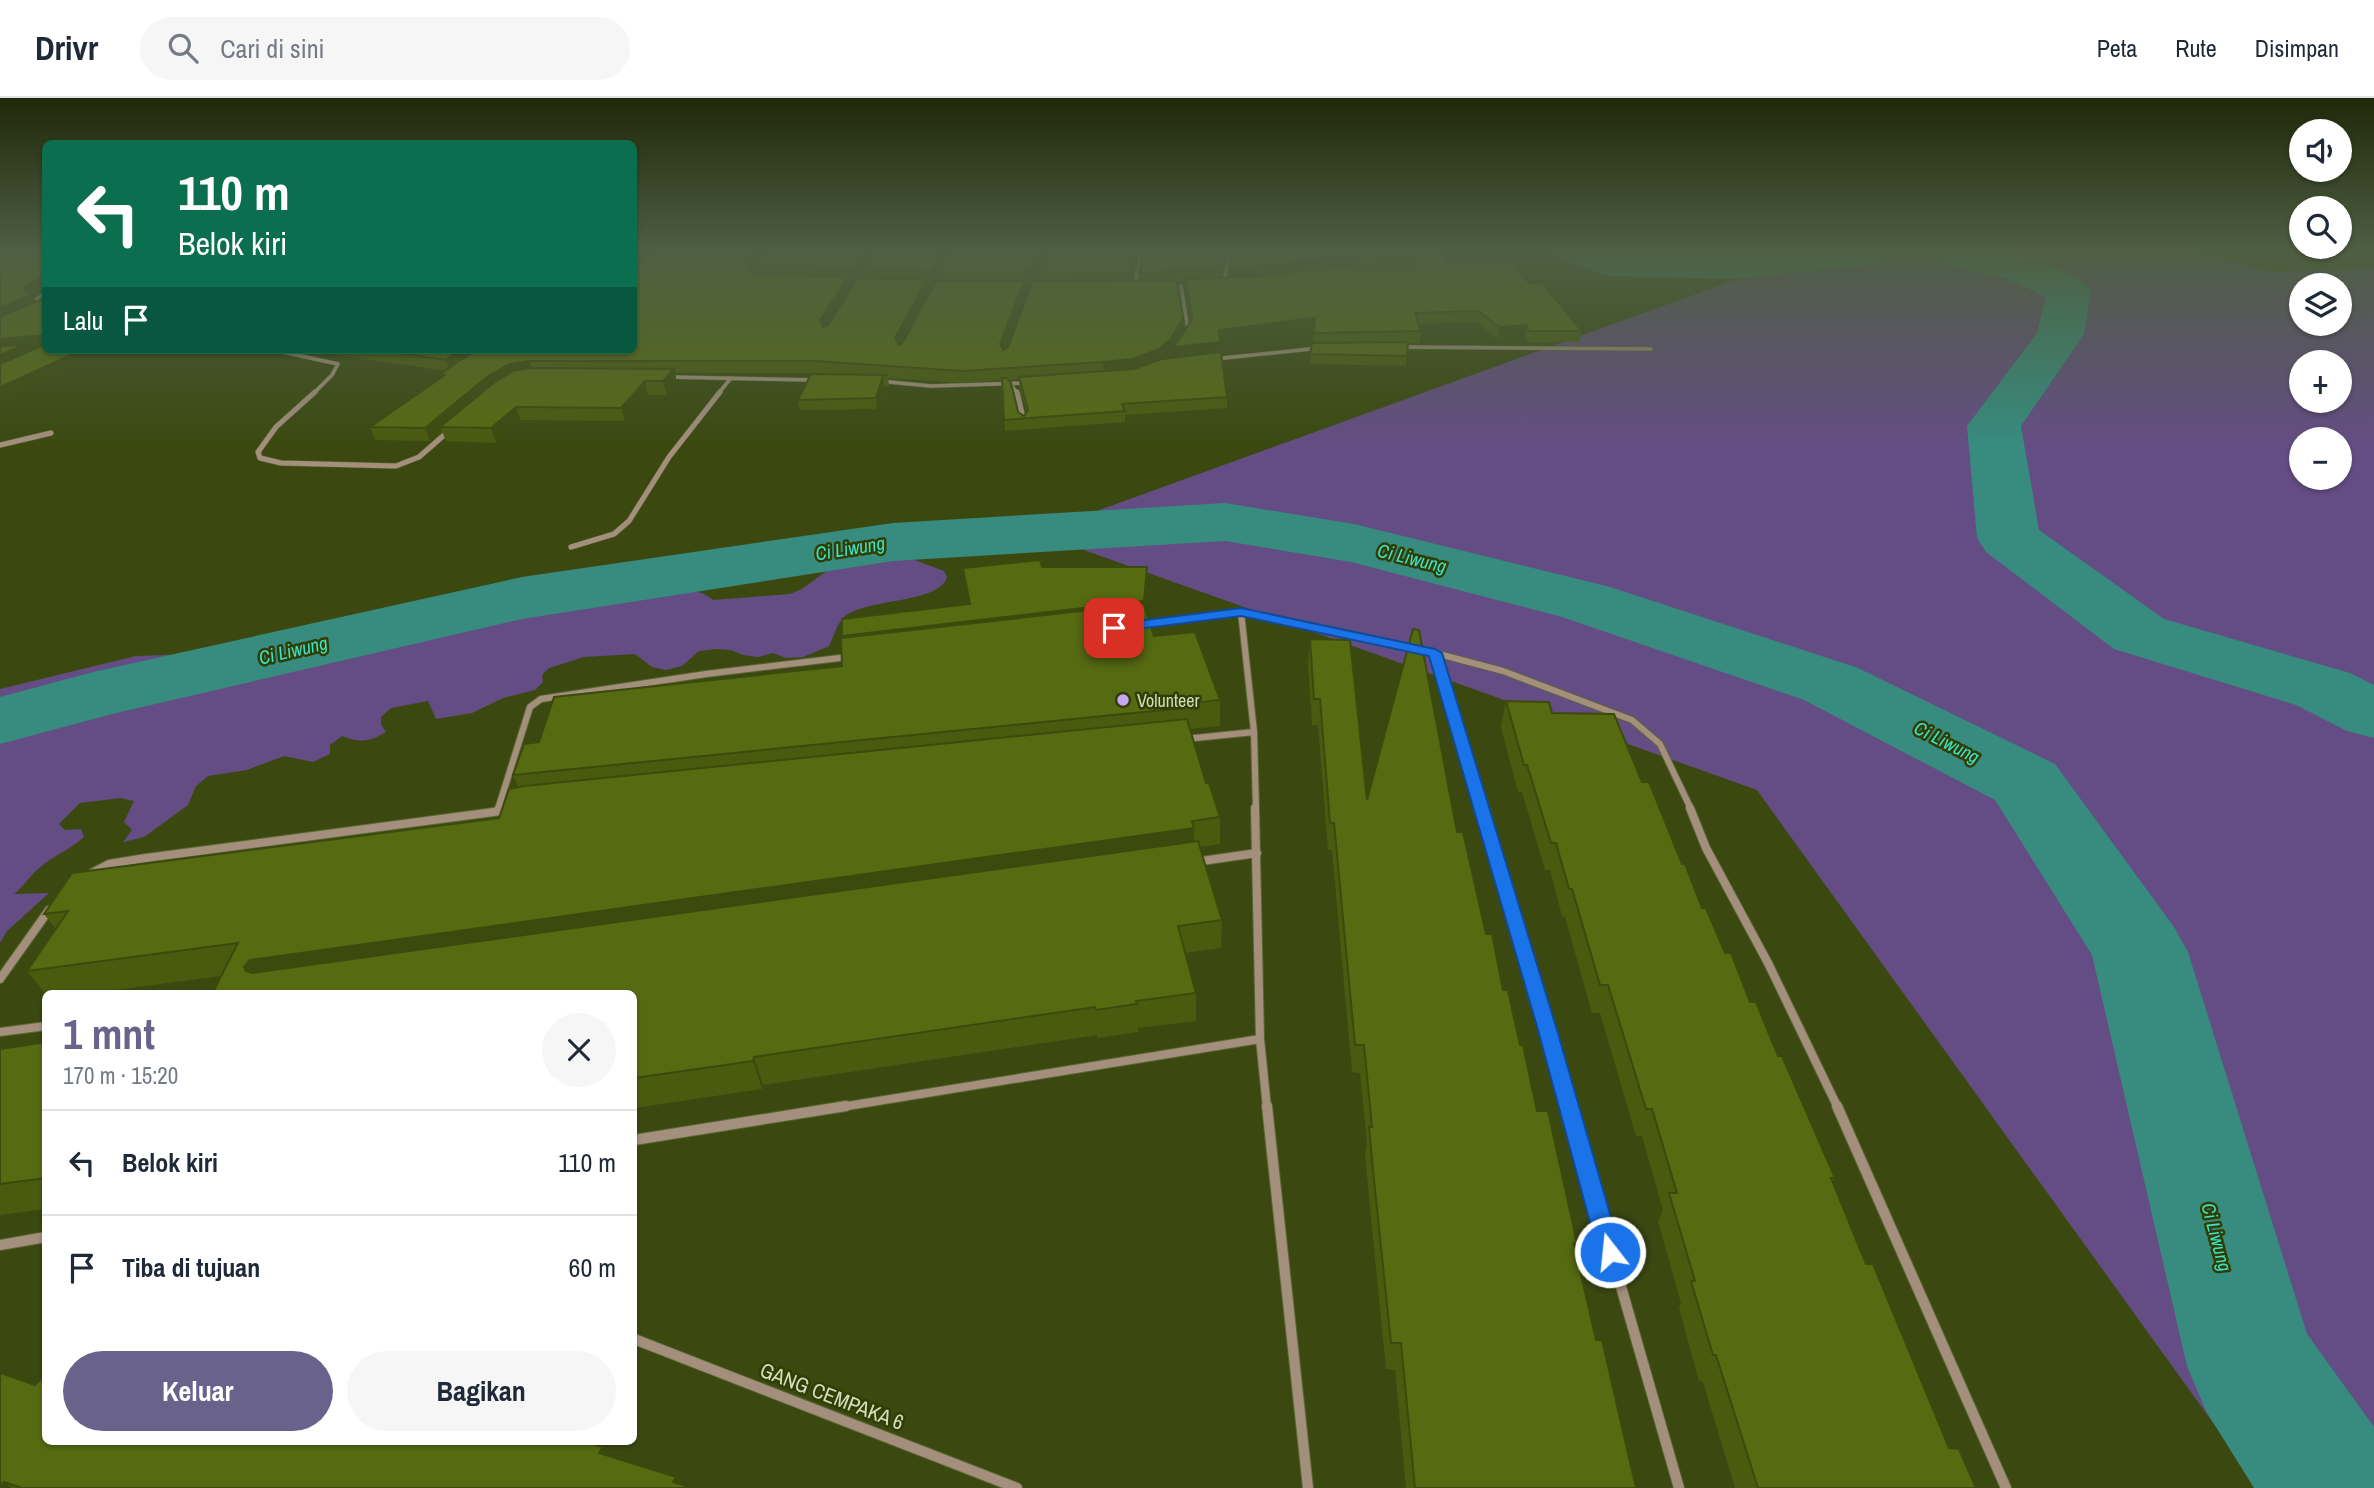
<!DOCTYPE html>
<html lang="id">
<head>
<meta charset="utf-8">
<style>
  body { margin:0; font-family:"Archivo Narrow",sans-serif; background:#f6f6f7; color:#1f2937; height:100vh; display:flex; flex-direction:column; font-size:26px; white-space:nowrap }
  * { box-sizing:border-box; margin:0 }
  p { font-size:23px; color:#747a83 }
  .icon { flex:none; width:38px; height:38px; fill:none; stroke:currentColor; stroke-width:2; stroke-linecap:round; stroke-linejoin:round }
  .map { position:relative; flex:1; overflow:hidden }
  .panel { position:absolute; left:42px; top:892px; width:595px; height:455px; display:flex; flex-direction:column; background:#fff; border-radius:10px; box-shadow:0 2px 5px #0004 }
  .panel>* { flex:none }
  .guide { position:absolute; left:42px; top:42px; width:595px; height:214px; border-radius:10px; box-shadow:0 2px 5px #0004; background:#0b6e4f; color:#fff; overflow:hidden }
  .tools { position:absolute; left:2289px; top:21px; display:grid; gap:14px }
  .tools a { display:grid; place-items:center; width:63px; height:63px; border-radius:50%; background:#fff; box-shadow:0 2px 5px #0004; font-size:35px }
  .pin { position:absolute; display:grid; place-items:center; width:60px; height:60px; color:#fff; margin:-30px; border-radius:14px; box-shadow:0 4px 10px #0006 }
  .me { position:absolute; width:77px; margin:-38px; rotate:344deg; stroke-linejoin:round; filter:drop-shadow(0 0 5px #0008) }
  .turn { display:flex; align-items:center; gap:24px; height:147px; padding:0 21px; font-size:32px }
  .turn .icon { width:91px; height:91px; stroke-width:2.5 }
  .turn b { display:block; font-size:49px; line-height:60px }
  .then { display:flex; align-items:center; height:66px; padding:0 21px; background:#0003; gap:14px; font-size:26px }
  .round { display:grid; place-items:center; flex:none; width:74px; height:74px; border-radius:37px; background:#f6f6f7 }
  .head { display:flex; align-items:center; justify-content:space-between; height:119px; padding:0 21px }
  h1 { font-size:42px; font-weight:700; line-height:52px; color:#69628b }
  .action { display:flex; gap:14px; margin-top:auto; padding:14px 21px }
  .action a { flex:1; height:80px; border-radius:42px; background:#69628b; color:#fff; font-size:28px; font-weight:700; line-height:80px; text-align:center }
  .action a+a { background:#f6f6f7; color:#1f2937 }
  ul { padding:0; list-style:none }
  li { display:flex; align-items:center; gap:21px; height:105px; padding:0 21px; border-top:2px solid #e0e1e3 }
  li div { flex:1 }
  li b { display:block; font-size:26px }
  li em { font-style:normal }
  header { display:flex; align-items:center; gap:42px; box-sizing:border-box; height:98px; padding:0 35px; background:#fff; border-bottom:2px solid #e0e1e3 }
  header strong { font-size:33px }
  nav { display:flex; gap:38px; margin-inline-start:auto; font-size:24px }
  .search { width:490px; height:63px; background:#f6f6f7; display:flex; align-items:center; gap:18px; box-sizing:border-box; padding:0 24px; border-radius:38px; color:#747a83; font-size:26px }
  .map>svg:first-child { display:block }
  .green { fill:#644d84; fill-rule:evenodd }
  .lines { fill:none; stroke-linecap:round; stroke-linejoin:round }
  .river { fill:#378c7f; fill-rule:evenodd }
  .minor-far4-casing { stroke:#596734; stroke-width:4.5 }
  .minor-far3-casing { stroke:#596734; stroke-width:6 }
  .minor-far2-casing { stroke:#596734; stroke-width:8 }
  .minor-far1-casing { stroke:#596734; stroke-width:10 }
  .minor-casing { stroke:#596734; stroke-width:12 }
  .minor-far4 { stroke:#a48f7d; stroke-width:3.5 }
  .minor-far3 { stroke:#a48f7d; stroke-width:5 }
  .minor-far2 { stroke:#a48f7d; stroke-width:6 }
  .minor-far1 { stroke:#a48f7d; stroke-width:8 }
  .minor { stroke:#a48f7d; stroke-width:10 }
  .wall { fill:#4a5b0f; fill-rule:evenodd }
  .shaded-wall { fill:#3c4a0d }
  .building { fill:#566a12; stroke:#3c4a0d; stroke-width:2 }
  .route { fill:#1a73e8; stroke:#114b97; stroke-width:2 }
  .poi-dot { fill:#c4a7f1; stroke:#313e03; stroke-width:2.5 }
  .labels { text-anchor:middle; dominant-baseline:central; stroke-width:5; stroke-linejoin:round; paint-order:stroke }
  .poi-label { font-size:18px; fill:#d3ddc0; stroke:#313e03; text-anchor:start }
  .water-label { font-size:19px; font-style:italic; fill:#3ce2cd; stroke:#313e03 }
  .near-street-label { font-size:21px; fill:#d3ddc0; stroke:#313e03 }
</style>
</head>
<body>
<header>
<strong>Drivr</strong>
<div class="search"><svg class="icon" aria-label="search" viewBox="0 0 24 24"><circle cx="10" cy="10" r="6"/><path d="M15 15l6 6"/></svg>Cari di sini</div>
<nav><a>Peta</a><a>Rute</a><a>Disimpan</a></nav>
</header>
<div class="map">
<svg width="2374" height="1390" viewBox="0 0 2374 1390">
  <rect width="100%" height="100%" fill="#3b4911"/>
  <path class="green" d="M1815,153H2189L2273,174L2374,170V1390H2260L1757,692L1036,435ZM2301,187H2340V226H2301ZM2301,264H2340V303H2301ZM2301,341H2340V380H2301Z
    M889,459L912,461L944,473L947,479C939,506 866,500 844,519C836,527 834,539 829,548L803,559L786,560L773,555L758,559L743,557L731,552L716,551L699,553L682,568L666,572L652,569L635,556L584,559L549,570L542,577L543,584L535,592L503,600L472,615L436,621L428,603L391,610L381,619V627L386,634C370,644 359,645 342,638L330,647V656L313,664L284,658L247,672L208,678L196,688L188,707L144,739L123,744L132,732L124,724L134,703L121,700L80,705L59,726L65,732L81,731L84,739C70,752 52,758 38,771C29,779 24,788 14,796L49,795L7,833L0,845V591L136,558L192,556L272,535L326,538L342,533L384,512L443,503L485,488L500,486L539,487L585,481L627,472H653L663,475L672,497C686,492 702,491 713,502L790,496L802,491L828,472Z"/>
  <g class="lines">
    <path class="river" d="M1554,153L1731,155L1762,153H1995C2022,158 2075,170 2091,193L2084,236L2021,328L2039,432L2164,521L2350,575L2374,587V640L2347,633L2296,607L2114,551L1986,454L1977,440L1967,328L2037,235L2046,199L2004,180L1923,162L1731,181L1610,178L1560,162Z
      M1225,405L1354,426L1610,489L1858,570L2055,666L2174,829L2188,854L2307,1236L2374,1329V1390H2254L2206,1313L2187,1268L2092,857L1995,702L1804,602L1562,519L1351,464L1225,443L893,463L522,521L112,616L0,646V599L93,574L522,479L893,425Z"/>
    <g class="minor-far4-casing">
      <path id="minor-far4" d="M2264,154L2280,153
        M1223,186L1231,153
        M1181,188L1188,232L1186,235
        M1134,190L1142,153
        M46,195L35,202L46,204
        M1399,249L1651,251
        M274,252L338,266L332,277L313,296
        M1214,261L1320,250
        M669,279L815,282
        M879,283L931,288L1028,285
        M1010,286L1018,296
        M718,296L731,280"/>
    </g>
    <g class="minor-far3-casing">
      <path id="minor-far3" d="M315,294L276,329L258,354L260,360L281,365L396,368L419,359L451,331
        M1017,294L1024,324
        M0,347L51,335
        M571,449L614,436L629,423L669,359L720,294"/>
    </g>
    <g class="minor-far2-casing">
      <path id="minor-far2" d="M1241,514L1254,634L1256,711
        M1142,526L1241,514L1435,555L1503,573L1632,622L1660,646L1691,711
        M1435,555L1481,711
        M1185,641L1254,634
        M498,711L530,609L541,601L706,576L848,559"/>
    </g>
    <g class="minor-far1-casing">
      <path id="minor-far1" d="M1255,710L1260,941L1267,1010
        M1481,710L1569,1010
        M1690,710L1706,750L1768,865L1838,1010
        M498,713L499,710
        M1195,764L1257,755
        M92,775L109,766L146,760L501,713
        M0,881L49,812
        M0,934L46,928
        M835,1010L1260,941"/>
    </g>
    <g class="minor-casing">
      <path id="minor" d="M1267,1008L1308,1390
        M1569,1008L1679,1390
        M1837,1008L2006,1390
        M634,1042L846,1008
        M0,1147L46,1139
        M634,1241L1017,1390"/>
    </g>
    <use href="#minor-far4" class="minor-far4"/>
    <use href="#minor-far3" class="minor-far3"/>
    <use href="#minor-far2" class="minor-far2"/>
    <use href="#minor-far1" class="minor-far1"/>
    <use href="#minor" class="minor"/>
  </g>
  <path class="wall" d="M647,153L649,159L657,155L653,153H948L944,155L932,185L927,184L928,193L900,246L903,244L941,183L940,174L948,153H1138L1131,182H1139V175L1227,153L1220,180H1229V171L1233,153H1444L1446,167L1529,185L1582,233L1580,244H1528L1525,238L1497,241L1477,224L1419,226L1421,233L1420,245H1408L1406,268L1310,266L1314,231L1220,243V254L1227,299V310L1125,317V324L1005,333L1002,282L962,285L888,280L889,288H884L877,311L800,312L798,302L818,275H675L677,285L667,297H648L625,323L521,322L496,345L446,343L442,333L430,343L375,342L370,329L442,279L441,276L446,273L304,252H634ZM874,154L864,171L865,180L826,228L850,190L848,181L855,182L871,156ZM1052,154L1037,174L1038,183L1008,249L1003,252L1025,194L1024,185H1028L1046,157ZM754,167L756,176L750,175L749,173ZM1186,183V192L1191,223L1174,260L1160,262L1170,253L1183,231L1178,184ZM1019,281L1020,290L1027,314L1024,318L1018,314L1008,282Z
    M1042,469H1147V485L1145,510L1154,538L1220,602V628L1190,631L1206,685L1220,719V746L1200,749L1222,822L1221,850L1185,855L1196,895V923L1138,930V934L1097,940V937L763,987L762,991L634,1010V896L221,878L84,896H46L27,873L56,831L44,816L499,720L518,689L513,677L539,644L842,568V538L969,506L963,470Z
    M1310,541L1367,702L1457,734L1486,836L1520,947L1537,1013L1577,1145L1575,1151L1596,1242L1636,1390H1406L1395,1272L1386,1271L1369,1099L1365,1057L1367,1044L1360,975L1352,974L1332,752H1328L1318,627H1312L1308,566Z
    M1506,603L1552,615L1642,684L1725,855L1778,958L1835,1080L1833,1084L1866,1166L1949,1350L1976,1390H1735L1703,1284L1699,1283L1679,1210L1681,1205L1658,1123L1663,1112L1642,1038H1636L1600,915H1592L1565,819L1562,818L1550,772H1545L1522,694H1518L1501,629Z
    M46,944V1111L0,1117V951Z
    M35,1287L603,1349L608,1358L676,1379L681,1387L691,1390H0Z"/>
  <path class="shaded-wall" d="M643,153H647L649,161L634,171V158Z
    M756,153H764L765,156L747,175L745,164Z
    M865,153L876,154L871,156L855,182L853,171Z
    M940,153H948L944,155L932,185L931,174Z
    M1042,153H1053L1046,157L1028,185V174Z
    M1135,153H1138L1130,186V175Z
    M1224,153H1227L1219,182L1220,171Z
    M1353,158L1352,169L1229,182V171Z
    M848,179L850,190L822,234L820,222Z
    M38,180L44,191L41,189L43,192L33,198L38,207L0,224V210L25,193L26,188Z
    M927,182L928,193L897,252L895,240Z
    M1024,183L1025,194L1001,258L1000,246Z
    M1183,220V231L1170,253L1159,263L1133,273L1104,276L1103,264Z
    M1315,220V231L1218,243L1219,232Z
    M1526,227L1525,238L1497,241L1499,229Z
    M46,237V250L25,251L29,259L0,272V241Z
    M1220,244V255L1174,261V249Z
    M82,252H114L0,304V289Z
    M461,252H484L450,273L445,262Z
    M529,263L533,275L440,329L442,333L430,343L425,330L488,278L510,266Z
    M674,271L677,285L667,297L663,283Z
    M883,277L884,288L877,311L876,300Z
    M645,283L648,297L625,323L621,310Z
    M516,309L521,322L496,345L491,330Z
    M1147,469V485L1144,520L846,554L842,538Z
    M1194,730V757L263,896L246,873L244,869L250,862Z
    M754,959L763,987L762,991L753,963Z
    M603,1349L618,1374L599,1355Z
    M676,1379L682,1390L673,1384Z
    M4,1384L12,1390H0V1388Z"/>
  <path class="building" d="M0,153H46V237L0,241V219L42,201L44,192L41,189L44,182L38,180L26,188L25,193L32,196L0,210Z
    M634,153H643L634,158Z
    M663,153H756L745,164L750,175L848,179L820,222L823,229L828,227L858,180L927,182L895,240L899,247L903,244L936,183H1024L1000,246L1003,252L1008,249L1033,183L1177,182L1183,220L1170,242L1159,251L1133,261L1103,264L961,273L816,263H529L510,266L488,278L425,330L370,329L445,277L441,276L459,263L477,252H634V167Z
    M766,153H865L853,171L754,167Z
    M875,153H940L931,174L864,171Z
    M949,153H1042L1028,174H940Z
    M1052,153H1135L1130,175L1037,174Z
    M1144,153H1224L1220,171L1139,175Z
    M1233,153H1444L1446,167L1511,165L1529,185H1542L1582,233H1529L1526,227L1499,229L1479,213L1415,215L1421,233L1313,235L1315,220L1219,232L1220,244L1174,249L1192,221L1186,181L1253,179L1354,167L1417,168L1421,162L1417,159L1353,158L1229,171Z
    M1408,244L1407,258L1310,256L1312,245Z
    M46,246V252H82L0,289V266Z
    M23,247L0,257V248Z
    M379,252H461L445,262Z
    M1221,254L1227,299L1122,306L1125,313L1004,322L1002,280H1007L1011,285L1018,314L1024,318L1028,312L1019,279L1134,271L1162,261Z
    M530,270L674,271L663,283H645L621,310L516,309L491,330L440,329L496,283L513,273Z
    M811,276L888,277H883L876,300L798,302Z
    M1040,462L1042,469H1147L1144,503L842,538V521L970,506L963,470Z
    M1144,506L1154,538L1195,534L1220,602L1182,606L1183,610L513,677L524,646L539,644L554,599L842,568L841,540Z
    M1413,531L1419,532L1457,734H1463L1486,836H1492L1503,892H1508L1520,947H1523L1537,1013H1548L1577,1145H1574L1596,1242H1602L1636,1390H1415L1401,1245H1391L1373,1072L1369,1029H1372L1364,947H1355L1334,725H1330L1320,601H1314L1310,541L1350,542L1367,702Z
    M1506,603L1549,604L1552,615L1614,616L1642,684H1649L1682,766H1685L1702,810H1706L1725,855H1731L1750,904H1756L1778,958H1782L1835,1080H1831L1866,1166H1873L1949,1350L1959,1351L1976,1390H1758L1716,1257H1713L1691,1183H1695L1669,1095H1677L1652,1011H1646L1608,887H1600L1572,791H1569L1556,745H1551L1527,667H1524Z
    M1187,621L1206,685H1209L1220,719L1192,723L1194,730L250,862L244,869L246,873L252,875L1198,743L1222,822L1178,828L1196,895L1136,903L1137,906L1096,912L1095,909L754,959L753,963L634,980V896H212L238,845L27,873L68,813L44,816L72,775L499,720L509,691L524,688Z
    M46,944V1080L0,1086V951Z
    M0,1275L35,1287L46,1276V1344H587L603,1349L599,1355L676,1379L673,1384L691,1390H22L4,1384L0,1388Z"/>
  <linearGradient id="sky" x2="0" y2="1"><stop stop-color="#202809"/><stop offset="0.44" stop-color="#4f5f43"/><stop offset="1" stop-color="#4f5f43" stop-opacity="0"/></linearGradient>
  <rect width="2374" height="348" fill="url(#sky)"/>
  <path class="route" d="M1241,510L1435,551L1442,555L1557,932L1621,1154L1618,1162L1610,1165L1602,1162L1598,1154L1538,932L1429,558L1241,518L1114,534L1107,530L1114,526Z"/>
  <circle class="poi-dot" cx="1123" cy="602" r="7"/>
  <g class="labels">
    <g class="poi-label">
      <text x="1137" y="602">Volunteer</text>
    </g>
    <g class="water-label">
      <text transform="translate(850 450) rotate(-9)">Ci Liwung</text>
      <text transform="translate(1412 460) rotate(14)">Ci Liwung</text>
      <text transform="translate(293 552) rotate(-13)">Ci Liwung</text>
      <text transform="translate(1947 644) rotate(27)">Ci Liwung</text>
      <text transform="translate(2217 1139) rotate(75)">Ci Liwung</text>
    </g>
    <g class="near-street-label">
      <text transform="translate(832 1298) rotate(21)">GANG CEMPAKA 6</text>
    </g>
  </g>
</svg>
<div class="tools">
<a><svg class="icon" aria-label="sound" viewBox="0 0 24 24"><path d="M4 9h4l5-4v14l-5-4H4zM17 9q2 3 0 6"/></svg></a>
<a><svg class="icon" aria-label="search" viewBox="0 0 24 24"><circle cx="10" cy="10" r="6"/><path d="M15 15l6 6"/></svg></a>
<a><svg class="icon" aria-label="layers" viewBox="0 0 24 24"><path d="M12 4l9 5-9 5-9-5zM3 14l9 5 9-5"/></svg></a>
<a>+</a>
<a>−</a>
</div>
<div class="pin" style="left:1114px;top:530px;background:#d93025"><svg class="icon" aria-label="arrive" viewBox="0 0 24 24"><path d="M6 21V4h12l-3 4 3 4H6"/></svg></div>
<svg class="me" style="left:1610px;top:1154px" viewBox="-20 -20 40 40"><circle r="17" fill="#1a73e8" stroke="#fff" stroke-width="3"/><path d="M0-11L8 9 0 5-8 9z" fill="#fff"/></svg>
<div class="guide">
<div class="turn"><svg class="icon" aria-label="left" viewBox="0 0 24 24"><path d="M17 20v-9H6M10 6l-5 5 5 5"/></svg><div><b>110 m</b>Belok kiri</div></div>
<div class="then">Lalu<svg class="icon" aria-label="arrive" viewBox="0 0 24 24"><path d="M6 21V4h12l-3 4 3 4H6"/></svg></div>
</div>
<section class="panel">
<div class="head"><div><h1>1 mnt</h1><p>170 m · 15:20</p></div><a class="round"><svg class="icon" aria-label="close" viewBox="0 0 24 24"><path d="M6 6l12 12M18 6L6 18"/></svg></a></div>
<ul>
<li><svg class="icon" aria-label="left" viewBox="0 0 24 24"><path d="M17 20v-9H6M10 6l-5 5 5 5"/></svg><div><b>Belok kiri</b></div><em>110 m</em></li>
<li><svg class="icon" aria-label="arrive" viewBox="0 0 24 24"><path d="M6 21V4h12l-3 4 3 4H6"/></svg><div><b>Tiba di tujuan</b></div><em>60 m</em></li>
</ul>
<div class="action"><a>Keluar</a><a>Bagikan</a></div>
</section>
</div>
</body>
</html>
